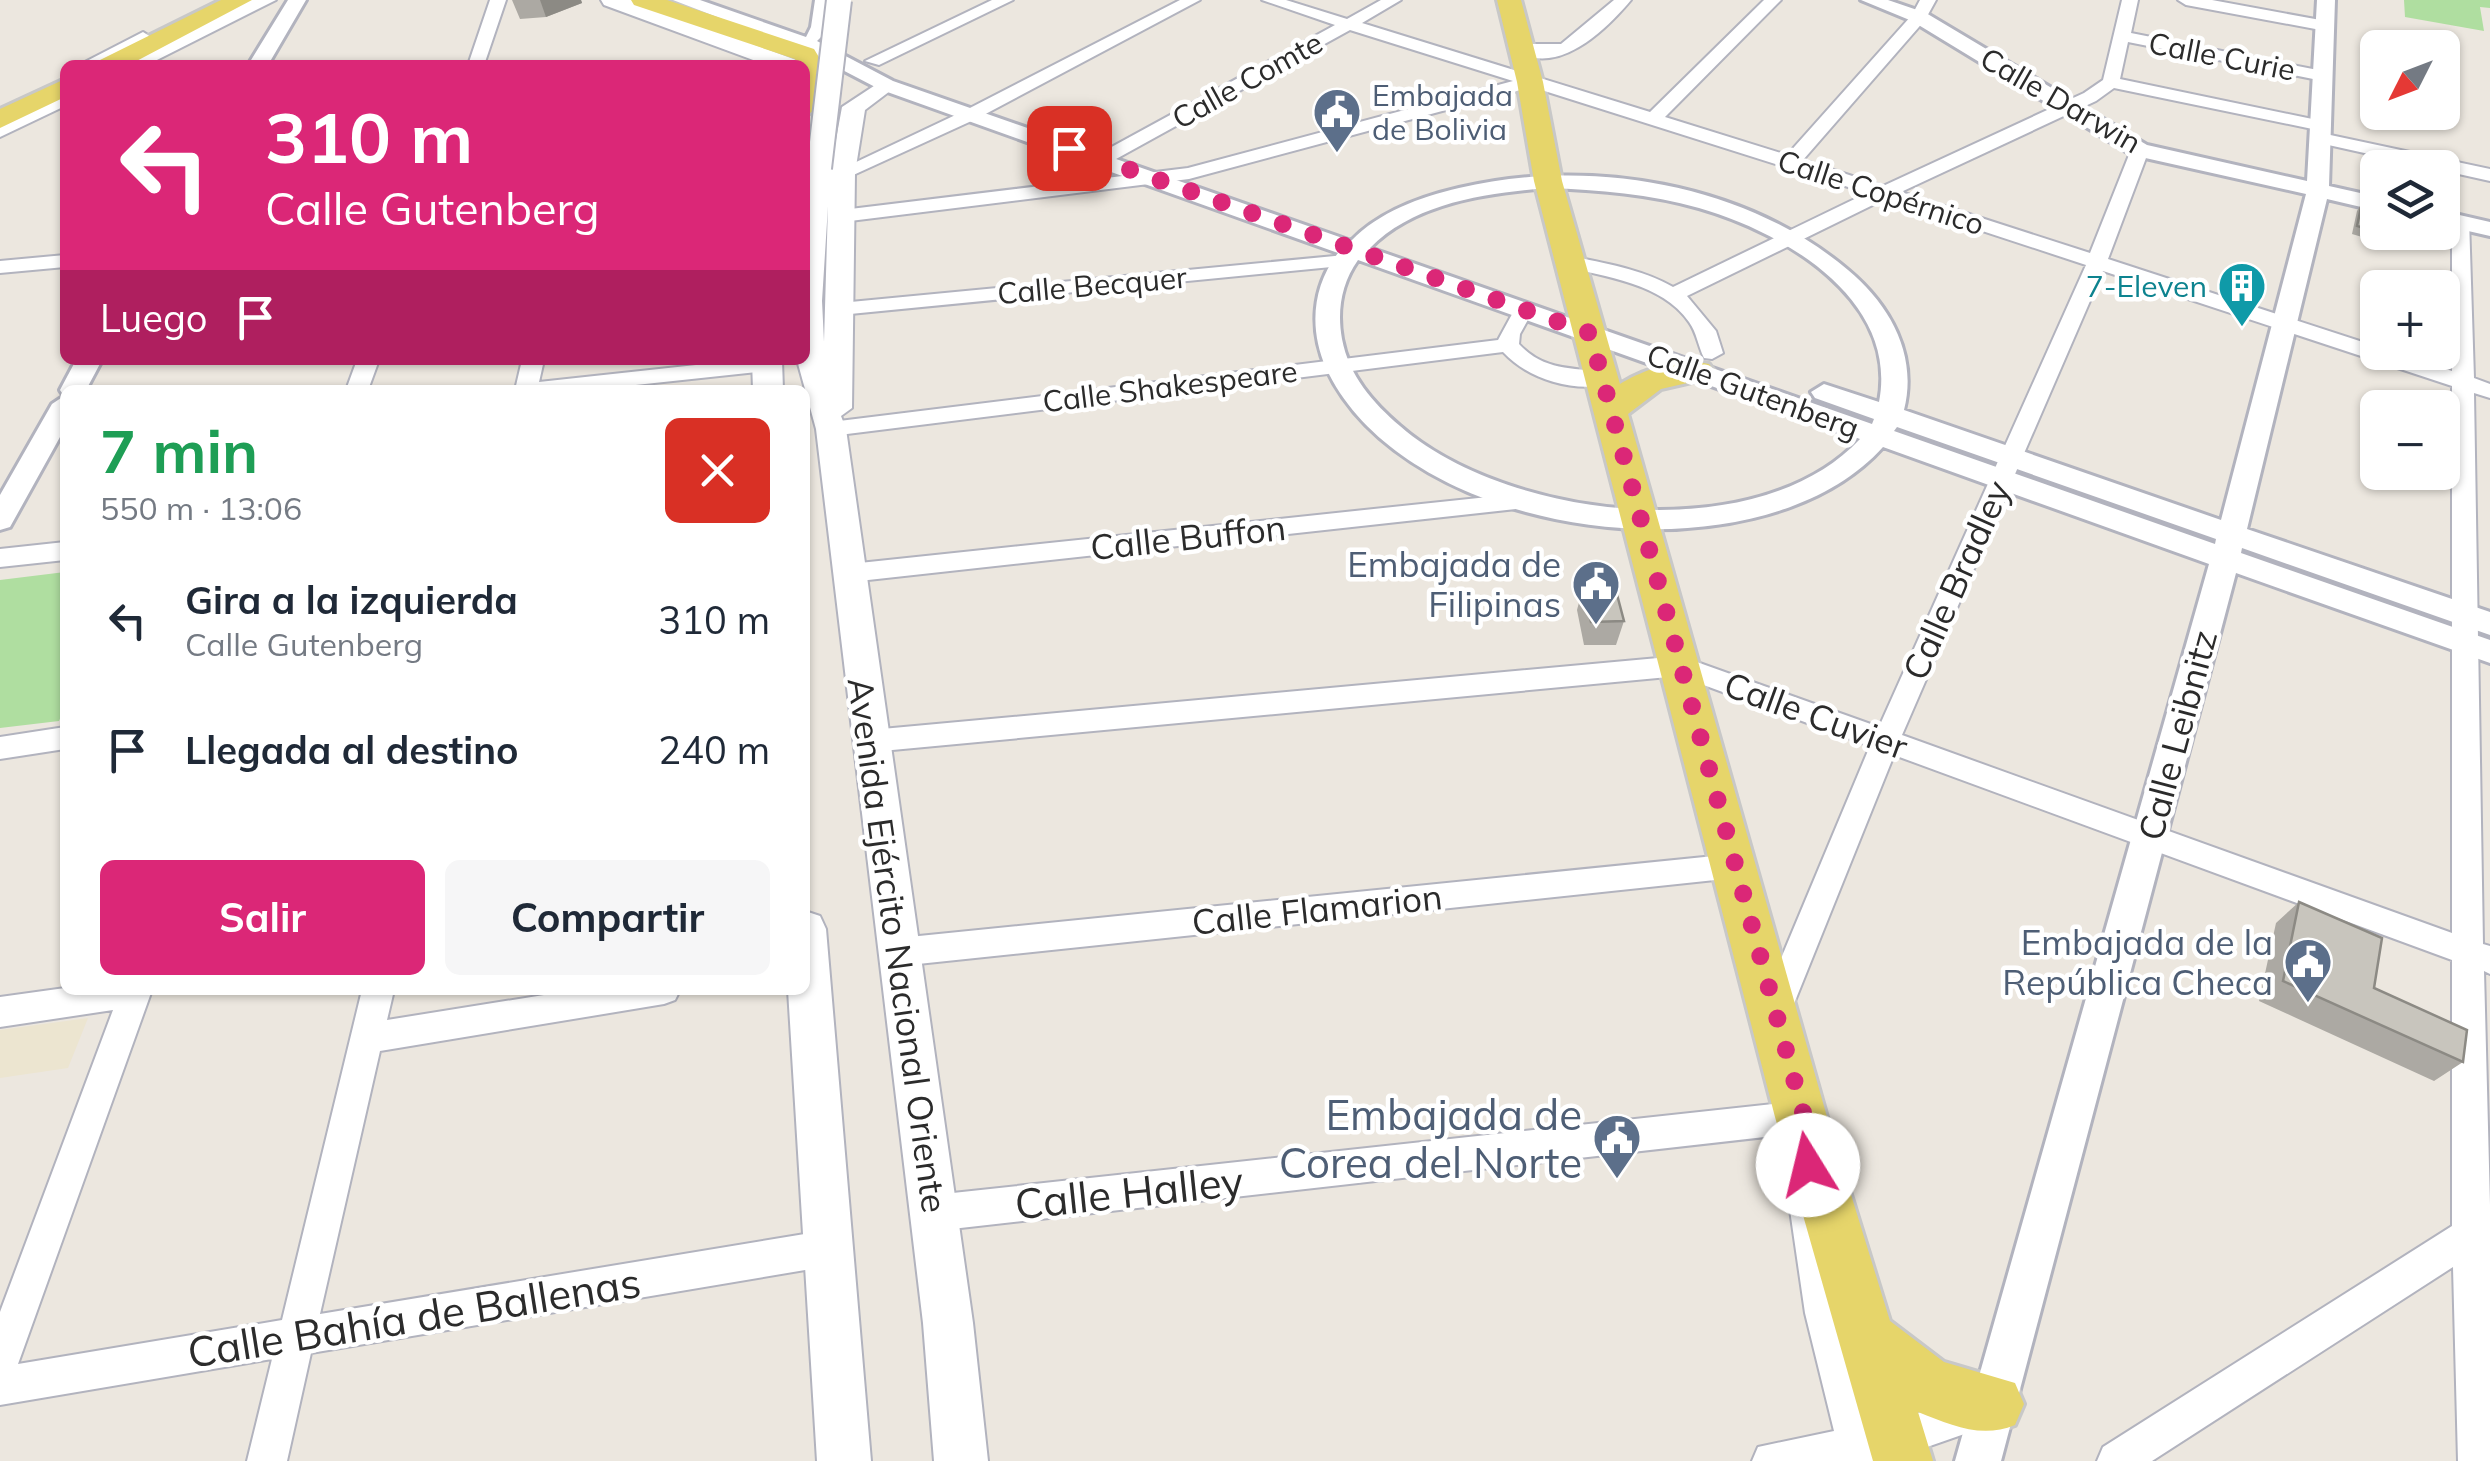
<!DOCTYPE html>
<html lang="es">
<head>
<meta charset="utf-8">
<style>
  body { margin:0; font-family:Mulish,sans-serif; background:#f6f6f7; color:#1f2937; height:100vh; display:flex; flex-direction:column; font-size:38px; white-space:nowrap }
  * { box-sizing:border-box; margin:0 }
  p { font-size:32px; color:#747a83 }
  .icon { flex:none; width:55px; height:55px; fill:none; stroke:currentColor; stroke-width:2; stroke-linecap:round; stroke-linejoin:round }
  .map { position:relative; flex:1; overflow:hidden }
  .side { position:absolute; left:60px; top:385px; width:750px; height:610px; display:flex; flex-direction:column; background:#fff; border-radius:15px; box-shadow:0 2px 8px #0004 }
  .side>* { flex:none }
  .banner { position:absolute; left:60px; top:60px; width:750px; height:305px; border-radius:15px; box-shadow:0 2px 8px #0004; background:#db2777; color:#fff; overflow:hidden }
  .needle { width:65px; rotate:228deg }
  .controls { position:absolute; left:2360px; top:30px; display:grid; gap:20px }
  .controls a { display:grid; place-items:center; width:100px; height:100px; border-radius:15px; background:#fff; box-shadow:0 2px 8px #0004; font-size:50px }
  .pin { position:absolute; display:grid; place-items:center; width:85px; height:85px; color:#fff; margin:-42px; border-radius:20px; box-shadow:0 5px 15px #0006 }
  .me { position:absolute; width:110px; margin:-55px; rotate:351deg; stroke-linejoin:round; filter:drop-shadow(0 0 8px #0008) }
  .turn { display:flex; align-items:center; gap:35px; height:210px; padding:0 40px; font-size:45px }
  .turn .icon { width:130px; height:130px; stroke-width:2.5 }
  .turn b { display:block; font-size:70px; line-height:85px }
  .then { display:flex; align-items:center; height:95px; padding:0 40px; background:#0003; gap:20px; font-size:38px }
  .round { display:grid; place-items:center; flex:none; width:105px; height:105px; border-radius:15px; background:#f6f6f7 }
  .headline { display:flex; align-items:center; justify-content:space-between; height:170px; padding:0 40px }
  h1 { font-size:60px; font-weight:700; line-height:75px; color:#1e9e55 }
  .primary-button { display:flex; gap:20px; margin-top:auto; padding:20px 40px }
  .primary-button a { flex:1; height:115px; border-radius:15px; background:#db2777; color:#fff; font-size:40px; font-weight:700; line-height:115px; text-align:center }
  .primary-button a+a { background:#f6f6f7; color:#1f2937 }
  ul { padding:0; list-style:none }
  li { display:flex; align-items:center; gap:30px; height:130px; padding:0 40px }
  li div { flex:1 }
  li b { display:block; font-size:38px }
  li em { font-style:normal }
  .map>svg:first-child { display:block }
  .education { fill:#ece5d0 }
  .green { fill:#afdea0 }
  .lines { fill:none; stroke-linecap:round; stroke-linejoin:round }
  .minor-casing { stroke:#b2b3be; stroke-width:4 }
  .tertiary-casing { stroke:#b2b3be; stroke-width:6 }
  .secondary-casing { stroke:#b2b3be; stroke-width:4 }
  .primary-casing { stroke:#c8c8c8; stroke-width:6 }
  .minor { fill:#fff; fill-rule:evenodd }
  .tertiary { fill:#fff; fill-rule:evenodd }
  .secondary { fill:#fff; fill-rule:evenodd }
  .primary { fill:#e6d56a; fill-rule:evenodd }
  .secondary-bridge-casing { stroke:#b2b3be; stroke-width:28; stroke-linecap:butt }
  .secondary-bridge { stroke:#fff; stroke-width:24 }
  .wall { fill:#aca9a3 }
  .shaded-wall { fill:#8c8a84 }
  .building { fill:#c8c5bd; stroke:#8c8a84; stroke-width:2.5 }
  .route { stroke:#db2777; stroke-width:18; stroke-dasharray:0 32.4 }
  .labels { text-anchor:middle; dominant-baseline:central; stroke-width:9; stroke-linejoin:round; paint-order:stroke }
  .far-street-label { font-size:30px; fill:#2b2b2b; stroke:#fff }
  .far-service-label { font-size:30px; fill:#4e5e75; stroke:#fff; text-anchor:start }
  .far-culture-label { font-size:30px; fill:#0d838f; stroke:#fff; text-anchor:end }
  .street-label { font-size:35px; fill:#2b2b2b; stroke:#fff }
  .service-label { font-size:35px; fill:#4e5e75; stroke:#fff; text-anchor:end }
  .near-service-label { font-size:42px; fill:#4e5e75; stroke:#fff; text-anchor:end }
  .near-street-label { font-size:42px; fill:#2b2b2b; stroke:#fff }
</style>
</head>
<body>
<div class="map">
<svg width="2490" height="1461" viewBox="0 0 2490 1461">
  <rect width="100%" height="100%" fill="#ece7df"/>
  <path class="education" d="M88,1018L68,1068L0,1078V1030Z"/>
  <path class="green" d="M2404,0H2490V8L2480,7L2484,31L2405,17Z
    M65,572V707L59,721L0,728V580Z"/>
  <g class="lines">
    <g class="minor-casing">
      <path id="minor" d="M490,0H506L484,65H468Z
        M992,0H1013L879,65L865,61Z
        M1180,0H1200L978,118L849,177H835L833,173L966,110Z
        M1262,0H1286L1347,19L1381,0H1401L1362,23L1650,112L1764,0H1781L1665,117L1787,155L1912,15L1920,0H1936L1925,20L1803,160L1883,186L2084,93L2103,80L2122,0H2138L2131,33L2323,71L2331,76L2323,81L2128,42L2120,79L2322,121L2331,126L2322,131L2114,88L2096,101L1901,192L2090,253L2131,150L2140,145L2146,146L2149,150L2108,259L2378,347V352H2394L2452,371V223L2455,219H2469L2474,378L2490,384V398L2474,393L2483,944L2490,946V974L2484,971L2490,1205V1461H2458L2453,1267L2152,1461H2097L2103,1447L2452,1226V960L1894,755L1791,1011L1786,1021L1775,1025L1764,1021L1759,1011L1870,746L1679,676L871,752L861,749L857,741L861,733L871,730L1680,656L1879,727L2086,265L1885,199L1687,296L1716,331L1723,353L1712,359L1704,358C1698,346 1697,333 1689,322C1662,283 1605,277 1563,266L1560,262L1570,256C1604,263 1642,269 1673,287L1867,193L1532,87L1189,179L842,222L832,216L842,210L1188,168L1513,81L1350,30L1107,164H1095V156L1335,25ZM2103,271L2452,386V933L1902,735Z
        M1614,0H1631C1605,31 1556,79 1513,49L1521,44H1561Z
        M2178,0H2212L2326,21L2334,26L2326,31L2186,5Z
        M2321,133L2490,169V181L2315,142V134Z
        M65,255V267L0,273V261Z
        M1345,255L1352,257V265L840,315L830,309L840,303Z
        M1524,303L1534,309L1520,334L1519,344C1546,373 1575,366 1610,374L1613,379L1610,384C1573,393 1528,379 1503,352L831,436L820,429L831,422L1498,340L1517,305Z
        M357,360H379L368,390H346Z
        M522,360H544L539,382L742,360H774L777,364L766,371L589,390H515Z
        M1526,493L1534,495L1538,501L1534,507L850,582L838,573L850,564Z
        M65,542V560L0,567V549Z
        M65,727V749L0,759V737Z
        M1734,854L1744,857L1749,866L1744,875L1734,878L899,966L888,962L883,952L888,942L899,938Z
        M65,988L152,990L18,1364L282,1320L362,990H394L387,1020L575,990H680L675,1000L664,1004L380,1051L320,1314L829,1230L842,1235L847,1248L842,1261L829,1266L311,1353L287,1461H247L272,1359L0,1405V1312L113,1010L0,1027V997Z
        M1801,1101L1813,1106L1818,1117L1813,1128L1801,1133L934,1231L922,1225L916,1213L922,1201L934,1195Z
        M1807,1186L1819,1191L1825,1203L1841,1313L1871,1425L1896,1421L1979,1391L1993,1396L1998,1410L1993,1424L1887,1461H1752L1758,1447L1834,1431L1805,1313L1789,1203L1795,1191Z"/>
    </g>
    <g class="tertiary-casing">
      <path id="tertiary" d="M288,0H306L268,65H248Z
        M673,0H700L806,37L811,27L815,0H833L831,27L817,41L893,81L1351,241C1379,212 1420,197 1459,188C1589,157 1745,183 1848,270C1890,305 1918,355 1904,410L2221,520L2306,194L2132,155L1912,21L1861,0H1888L1926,13L2147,145L2307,181L2317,0H2335L2329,186L2378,197V211L2327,199L2247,529L2490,612V635L2242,548L2241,553L2490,640V663L2236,573L2001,1461H1955L2209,564L1883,447C1757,587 1406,540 1326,368C1309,329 1312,287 1338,253L879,89L806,51ZM1548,188C1599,190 1650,194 1699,208C1783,232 1899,299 1879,402L1824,384L1811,392L1815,398L1874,419L1872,424L1370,248C1415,202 1488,193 1548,188ZM1358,260L1860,439C1757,550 1506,519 1400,426C1373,403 1349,376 1342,339C1337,311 1341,284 1358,260ZM1897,427L2216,539L2215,544L1894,431Z
        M2442,211L2490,222V236L2442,225Z
        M76,360H102L86,390H65V428L10,527L0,530V495L52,404L64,396L60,390Z"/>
    </g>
    <g class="secondary-casing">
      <path id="secondary" d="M248,0H276L147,65H118Z
        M601,0H632L796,60L799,65H767L604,5Z
        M143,32L154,39L151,44L108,65H79Z
        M886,78L898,85L865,110L855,173L852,408L841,416L846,429L973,1323L988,1461H934L923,1323L816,429L797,360H805L806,168L819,160L831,167L842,107ZM828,206L824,342L822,301Z
        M65,90V106L0,137V121Z
        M752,360H782L783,390H753Z
        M805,911L820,916L826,929L871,1461H817L788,990H805Z"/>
    </g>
    <g class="primary-casing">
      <path id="primary" d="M221,0H252L129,65H96L100,60Z
        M631,0H667L814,49L828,72L818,108L805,116V65H798L795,59L634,5Z
        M1497,0H1521L1543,82L1562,181L1620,384C1644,369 1681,357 1709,364L1714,371L1709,378L1661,389L1628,414L1827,1117L1890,1321L1944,1362L2015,1383L2024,1404L2015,1425C1981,1439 1951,1425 1918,1412L1933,1461H1873L1775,1117L1534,181L1517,82Z
        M65,79V97L0,128V109Z"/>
    </g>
    <use href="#minor" class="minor"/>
    <use href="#tertiary" class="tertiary"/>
    <use href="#secondary" class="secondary"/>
    <use href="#primary" class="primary"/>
    <g class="secondary-bridge-casing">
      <path id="secondary-bridge" d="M819,168L839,0"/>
    </g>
    <use href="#secondary-bridge" class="secondary-bridge"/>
  </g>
  <path class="wall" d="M512,0H581L582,3L546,17L520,19Z
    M2362,203L2378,232L2372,240L2352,234L2357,211Z
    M1583,587L1624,621L1616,645H1584L1577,610Z
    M2299,902L2374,988L2463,1062L2434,1081L2259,1001L2276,923Z"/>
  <path class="shaded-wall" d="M540,0H581L582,3L546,17Z"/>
  <path class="building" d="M2362,203L2378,206L2377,232L2357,226Z
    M1583,587H1615L1624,621L1591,622Z
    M2299,902L2382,938L2374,988L2467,1030L2463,1062L2283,981Z"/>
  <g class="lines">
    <path class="route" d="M1069,148L1590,333L1810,1138L1808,1165"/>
  </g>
  <defs>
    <g id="civic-pin" transform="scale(2.5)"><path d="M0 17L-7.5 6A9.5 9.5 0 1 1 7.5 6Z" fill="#5c6f8a" stroke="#fff"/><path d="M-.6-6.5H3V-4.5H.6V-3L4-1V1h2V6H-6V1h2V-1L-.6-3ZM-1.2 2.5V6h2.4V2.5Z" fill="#fff"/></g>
    <g id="building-pin" transform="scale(2.5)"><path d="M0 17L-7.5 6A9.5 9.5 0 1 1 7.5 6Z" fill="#0f9aa8" stroke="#fff"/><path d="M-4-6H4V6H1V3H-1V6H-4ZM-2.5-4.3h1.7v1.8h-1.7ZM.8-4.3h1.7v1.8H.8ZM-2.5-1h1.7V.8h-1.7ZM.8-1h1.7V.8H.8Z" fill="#fff"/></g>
  </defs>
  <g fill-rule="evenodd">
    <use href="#civic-pin" x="1337" y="112"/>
    <use href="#building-pin" x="2242" y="286"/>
    <use href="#civic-pin" x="1596" y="584"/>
    <use href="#civic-pin" x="2308" y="962"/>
    <use href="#civic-pin" x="1617" y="1138"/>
  </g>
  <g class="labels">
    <g class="far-street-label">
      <text transform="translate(2222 56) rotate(11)">Calle Curie</text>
      <text transform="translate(1247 80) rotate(-29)">Calle Comte</text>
      <text transform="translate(2061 100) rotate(30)">Calle Darwin</text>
      <text transform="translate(1881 192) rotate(18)">Calle Copérnico</text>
      <text transform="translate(1092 285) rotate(-5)">Calle Becquer</text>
      <text transform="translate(1170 386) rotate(-7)">Calle Shakespeare</text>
      <text transform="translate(1753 391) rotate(20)">Calle Gutenberg</text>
    </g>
    <g class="far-service-label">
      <text x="1372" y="95">Embajada<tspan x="1372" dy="34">de Bolivia</tspan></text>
    </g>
    <g class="far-culture-label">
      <text x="2207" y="286">7-Eleven</text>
    </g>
    <g class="street-label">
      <text transform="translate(1188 537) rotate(-6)">Calle Buffon</text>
      <text transform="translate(1956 580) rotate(-66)">Calle Bradley</text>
      <text transform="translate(1816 715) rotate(20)">Calle Cuvier</text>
      <text transform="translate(2177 735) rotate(-75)">Calle Leibnitz</text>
      <text transform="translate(1317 909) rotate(-6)">Calle Flamarion</text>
      <text transform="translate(898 945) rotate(82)">Avenida Ejército Nacional Oriente</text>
    </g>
    <g class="service-label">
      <text x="1561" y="564">Embajada de<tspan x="1561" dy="40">Filipinas</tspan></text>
      <text x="2273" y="942">Embajada de la<tspan x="2273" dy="40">República Checa</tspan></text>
    </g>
    <g class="near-service-label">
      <text x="1582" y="1114">Embajada de<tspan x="1582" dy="48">Corea del Norte</tspan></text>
    </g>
    <g class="near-street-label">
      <text transform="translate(1129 1192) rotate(-6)">Calle Halley</text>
      <text transform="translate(414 1317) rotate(-9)">Calle Bahía de Ballenas</text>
    </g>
  </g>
</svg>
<div class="controls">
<a><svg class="needle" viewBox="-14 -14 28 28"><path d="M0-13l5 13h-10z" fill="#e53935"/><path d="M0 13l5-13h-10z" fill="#747a83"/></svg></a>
<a><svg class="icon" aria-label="layers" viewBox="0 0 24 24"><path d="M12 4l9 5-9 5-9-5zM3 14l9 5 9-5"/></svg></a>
<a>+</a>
<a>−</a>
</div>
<div class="pin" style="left:1069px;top:148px;background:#d93025"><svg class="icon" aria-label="arrive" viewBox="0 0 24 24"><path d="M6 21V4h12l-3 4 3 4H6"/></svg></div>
<svg class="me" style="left:1808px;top:1165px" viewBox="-20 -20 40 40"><circle r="19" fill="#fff"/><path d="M0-13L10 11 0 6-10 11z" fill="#db2777"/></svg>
<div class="banner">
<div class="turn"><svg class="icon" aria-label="left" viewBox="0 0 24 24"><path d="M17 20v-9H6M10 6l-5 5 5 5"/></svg><div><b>310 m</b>Calle Gutenberg</div></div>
<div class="then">Luego<svg class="icon" aria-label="arrive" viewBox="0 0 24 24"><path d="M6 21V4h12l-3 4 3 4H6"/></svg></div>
</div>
<section class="side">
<div class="headline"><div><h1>7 min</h1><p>550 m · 13:06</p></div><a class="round" style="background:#d93025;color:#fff"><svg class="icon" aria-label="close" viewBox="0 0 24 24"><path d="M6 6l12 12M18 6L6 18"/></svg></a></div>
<ul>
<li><svg class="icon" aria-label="left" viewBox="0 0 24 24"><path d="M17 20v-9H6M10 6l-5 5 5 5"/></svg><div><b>Gira a la izquierda</b><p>Calle Gutenberg</p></div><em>310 m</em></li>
<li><svg class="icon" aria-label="arrive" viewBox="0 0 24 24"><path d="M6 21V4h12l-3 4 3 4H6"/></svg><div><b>Llegada al destino</b></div><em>240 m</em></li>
</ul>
<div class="primary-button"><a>Salir</a><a>Compartir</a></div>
</section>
</div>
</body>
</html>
